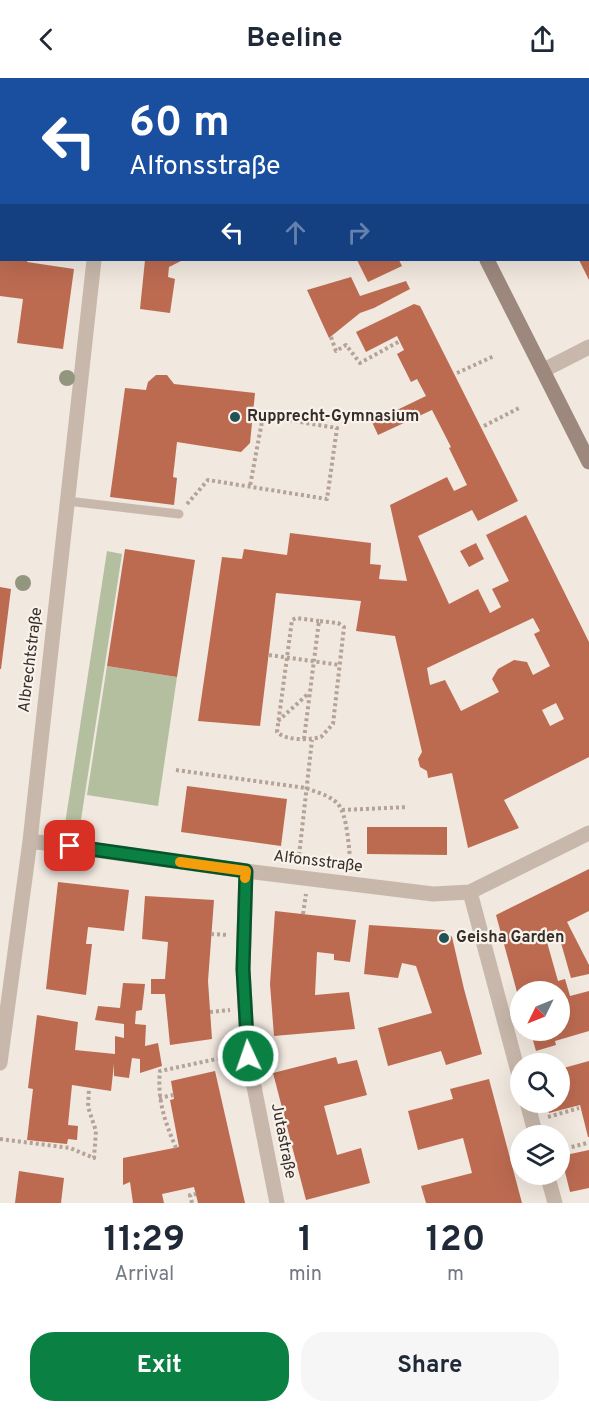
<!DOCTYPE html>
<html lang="en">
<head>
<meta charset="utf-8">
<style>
  body { margin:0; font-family:Overpass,sans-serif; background:#f6f6f7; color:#1f2937; height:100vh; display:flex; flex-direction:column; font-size:22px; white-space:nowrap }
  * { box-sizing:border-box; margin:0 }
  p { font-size:20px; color:#747a83 }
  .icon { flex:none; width:33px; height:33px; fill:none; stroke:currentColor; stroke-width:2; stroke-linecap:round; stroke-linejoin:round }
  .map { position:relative; height:1125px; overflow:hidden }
  .details { display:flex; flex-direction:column; background:#fff; flex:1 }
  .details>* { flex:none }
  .banner { position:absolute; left:0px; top:0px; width:590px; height:183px; box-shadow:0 6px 24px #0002; background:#1a4fa0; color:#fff; overflow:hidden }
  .needle { width:39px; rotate:227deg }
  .controls { position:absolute; left:510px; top:903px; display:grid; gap:12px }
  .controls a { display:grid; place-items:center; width:60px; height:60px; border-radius:50%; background:#fff; box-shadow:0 6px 24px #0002; font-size:30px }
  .pin { position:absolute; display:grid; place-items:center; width:51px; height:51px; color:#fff; margin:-26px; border-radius:12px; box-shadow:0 3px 9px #0006 }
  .me { position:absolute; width:66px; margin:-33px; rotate:357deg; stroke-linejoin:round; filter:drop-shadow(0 0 4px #0008) }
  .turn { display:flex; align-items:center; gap:21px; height:126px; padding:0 30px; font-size:27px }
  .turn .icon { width:78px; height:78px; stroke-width:2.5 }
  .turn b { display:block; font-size:42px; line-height:51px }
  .lanes { display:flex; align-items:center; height:57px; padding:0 30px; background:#0003; justify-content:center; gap:30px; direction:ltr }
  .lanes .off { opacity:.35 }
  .eta { display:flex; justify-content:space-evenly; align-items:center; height:102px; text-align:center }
  .eta b { font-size:36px; font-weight:700; line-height:42px }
  .cta { display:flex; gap:12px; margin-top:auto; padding:12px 30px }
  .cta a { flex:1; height:69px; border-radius:24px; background:#0b8043; color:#fff; font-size:24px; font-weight:700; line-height:69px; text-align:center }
  .cta a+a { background:#f6f6f7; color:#1f2937 }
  header { display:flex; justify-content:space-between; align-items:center; height:78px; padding:0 30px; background:#fff; font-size:27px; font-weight:700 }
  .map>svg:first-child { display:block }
  .green { fill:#b4bfa0 }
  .building { fill:#bc6b51; fill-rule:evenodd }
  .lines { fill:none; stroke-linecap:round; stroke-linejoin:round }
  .path { stroke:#b4a396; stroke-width:4; stroke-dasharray:3 3; stroke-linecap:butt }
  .service { stroke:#c8b8ab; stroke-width:9 }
  .minor { stroke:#c8b8ab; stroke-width:15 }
  .secondary { stroke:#9c887d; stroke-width:15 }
  .tree { fill:#93967e }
  .route-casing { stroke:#07532c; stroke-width:15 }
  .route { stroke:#0b8043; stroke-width:10 }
  .slow { stroke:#f59e0b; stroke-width:10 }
  .poi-dot { fill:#225255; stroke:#f9f2eb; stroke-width:2 }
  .labels { text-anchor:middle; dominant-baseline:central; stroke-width:4.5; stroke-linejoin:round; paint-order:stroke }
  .poi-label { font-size:16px; font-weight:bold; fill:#372e2a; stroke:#f9f2eb; text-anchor:start }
  .street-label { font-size:16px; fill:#372e2a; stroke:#f9f2eb }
</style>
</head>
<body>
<header><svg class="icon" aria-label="back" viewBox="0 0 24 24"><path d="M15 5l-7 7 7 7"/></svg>Beeline<svg class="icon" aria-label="share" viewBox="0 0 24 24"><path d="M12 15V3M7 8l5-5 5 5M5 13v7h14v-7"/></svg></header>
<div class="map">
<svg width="589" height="1125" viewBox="0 0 589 1125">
  <rect width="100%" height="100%" fill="#f1e8df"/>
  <path class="green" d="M107,473L122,476L80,748L65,746Z
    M107,588L177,599L158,728L87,717Z"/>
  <path class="building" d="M0,182H28L27,184L74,191L63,271L17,265L23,221L0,218Z
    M145,182H183L169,189L168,199L175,201L170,235L140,231Z
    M357,182H399L402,188L368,204Z
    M579,182H589V202Z
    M351,199L360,218L406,203L410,211L374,230L360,235L329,260L307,212Z
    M414,226L420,228L518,423L478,443L472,432L418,458L449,526L478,511L490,535L501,529L492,511L509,503L486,457L526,437L589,564V679L504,722L519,750L468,770L452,695L428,700L427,693L420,689L418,681L422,674L395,558L356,553L361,523L276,515L260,648L198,643L222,479L242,481L244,471L287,477L290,455L371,465L370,486L381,487L379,501L407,503L390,427L447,399L454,413L467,407L449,370L451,369L432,332L378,357L372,344L426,318L417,301L411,304L397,276L404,272L397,258L366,274L356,254ZM533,540L540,553L534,556L550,588L533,597L527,584L514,582L498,591L492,601L499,614L461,633L445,602L430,607L427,590ZM556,625L564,641L550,648L542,632Z
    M156,297H167L174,306L255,315L250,365L241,374L177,364L173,399L177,400L174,427L110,419L125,310L146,312L148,304Z
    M476,465L484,481L469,489L460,473Z
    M125,471L195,482L177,599L107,588Z
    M0,509L11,511L1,591H0Z
    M187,708L287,721L281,768L181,754Z
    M367,749H447V777L367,776Z
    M589,791V833L567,844L589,887V896L571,900L557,851L545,857L558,903L565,901L570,918L589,913V953L555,963L556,967L536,973L530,952H560V914H517L496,837Z
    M58,804L129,812L124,853L88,849L86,866H92L86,917L46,911Z
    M145,818L214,822L208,903L212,961L170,967L165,916H151V901H165L168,864L142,861Z
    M275,833L356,842L350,884L334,882V876L317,874L315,917L349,914L355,951L274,958L270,906Z
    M369,847L444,852L452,859L464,911L482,976L446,987L441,973L388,988L378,950L432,935L416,888L402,885L398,900L364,896Z
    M123,905L145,906L142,932L136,933L135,946L146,947L145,968L158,965L162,988L140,995V981L132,980L129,1000L114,998V986L111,1013L72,1007L68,1047L78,1048L77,1062L68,1061L67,1066L27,1062L33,1011L28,1010L37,937L78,944L75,972L115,976V958L124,960V946L95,942L98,928L120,930Z
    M336,979L338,986L357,982L367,1017L324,1028L337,1077L361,1070L370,1105L306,1122L273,995Z
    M589,983V1059H588L580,1027L549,1035L546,1024H560V991Z
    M215,993L245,1125H198L194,1109L162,1116L164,1125H133L130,1104L123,1107V1080L179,1069L170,1022L174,1021L171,1003Z
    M489,1001L522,1125H426L421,1108L472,1095L463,1060L418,1072L408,1033L453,1021L450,1011Z
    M589,1072V1110L570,1114L561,1078Z
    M19,1093L64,1100L61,1125H15Z"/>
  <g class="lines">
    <path class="path" d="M588,51H589
      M331,259L336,273L346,267L360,285L400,263
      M457,295L494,278
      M484,348L521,329
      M187,426L208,402L327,421L337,350L263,338L250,408
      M269,577L340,587
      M278,643L309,615
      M304,661L319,543L338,545L344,549L333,646L321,659C309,662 286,663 277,654L292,542L296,540L319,543
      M176,692L306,710C316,714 329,717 337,725C348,735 349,775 351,790
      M342,732L408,729
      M296,782L299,778L312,662
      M303,836L306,816
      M211,856L229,857
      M210,934L230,932
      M159,1020L173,1017
      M548,1039L579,1030
      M0,1061L70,1070L94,1080L96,1053L88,1029L89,1010
      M176,1070C165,1044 157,1022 160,993L231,978
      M560,1072L587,1065
      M192,1125L190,1117L196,1116"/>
    <path class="service" d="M3,0V2
      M182,2L185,0
      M0,84L2,74
      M67,423L179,436"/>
    <path class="minor" d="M0,128H2
      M544,292L589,269
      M30,763L246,793L433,816L470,814L589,755
      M246,793L243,892L248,978L277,1125
      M470,814L520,1001
      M0,985L30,763L94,182
      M527,1024L536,1058
      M547,1096L555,1125"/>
    <path class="secondary" d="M393,0L394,2
      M487,182L589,384"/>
  </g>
  <g class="tree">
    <circle cx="67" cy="300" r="8"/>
    <circle cx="23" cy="505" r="8"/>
  </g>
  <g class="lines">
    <g class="route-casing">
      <path id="route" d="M70,768L246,793L243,891L248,978"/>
    </g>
    <use href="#route" class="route"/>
    <path class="slow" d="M180,784L246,793L245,800"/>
  </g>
  <g class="poi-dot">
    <circle cx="235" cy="339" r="6"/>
    <circle cx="444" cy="860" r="6"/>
  </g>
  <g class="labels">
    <g class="poi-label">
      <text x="247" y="339">Rupprecht-Gymnasium</text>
      <text x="456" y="860">Geisha Garden</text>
    </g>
    <g class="street-label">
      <text transform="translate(31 582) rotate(-83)">Albrechtstraße</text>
      <text transform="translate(318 784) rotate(7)">Alfonsstraße</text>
      <text transform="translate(283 1063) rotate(79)">Jutastraße</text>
    </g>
  </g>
</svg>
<div class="controls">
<a><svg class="needle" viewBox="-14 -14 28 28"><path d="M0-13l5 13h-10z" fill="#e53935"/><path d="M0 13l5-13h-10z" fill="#747a83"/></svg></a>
<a><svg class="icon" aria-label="search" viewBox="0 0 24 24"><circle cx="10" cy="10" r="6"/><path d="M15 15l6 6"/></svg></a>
<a><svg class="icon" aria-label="layers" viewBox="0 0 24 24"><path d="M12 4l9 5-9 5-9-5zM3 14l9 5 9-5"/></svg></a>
</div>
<div class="pin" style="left:70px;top:768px;background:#d93025"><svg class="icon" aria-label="arrive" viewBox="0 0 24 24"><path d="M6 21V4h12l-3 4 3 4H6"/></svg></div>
<svg class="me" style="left:248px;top:978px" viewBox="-20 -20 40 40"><circle r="17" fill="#0b8043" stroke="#fff" stroke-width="3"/><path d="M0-11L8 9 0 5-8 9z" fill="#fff"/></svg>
<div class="banner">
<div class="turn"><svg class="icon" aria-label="left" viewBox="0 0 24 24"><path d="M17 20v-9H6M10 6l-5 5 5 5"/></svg><div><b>60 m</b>Alfonsstraße</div></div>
<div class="lanes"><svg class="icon" aria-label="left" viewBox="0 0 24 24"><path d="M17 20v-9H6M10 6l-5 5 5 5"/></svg><svg class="icon off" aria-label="ahead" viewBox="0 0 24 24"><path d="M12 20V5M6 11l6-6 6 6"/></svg><svg class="icon off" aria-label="right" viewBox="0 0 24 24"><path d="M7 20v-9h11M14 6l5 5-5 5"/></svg></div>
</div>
</div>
<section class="details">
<div class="eta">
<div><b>11:29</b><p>Arrival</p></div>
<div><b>1</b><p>min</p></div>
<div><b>120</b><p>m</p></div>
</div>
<div class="cta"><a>Exit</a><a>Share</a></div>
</section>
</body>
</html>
